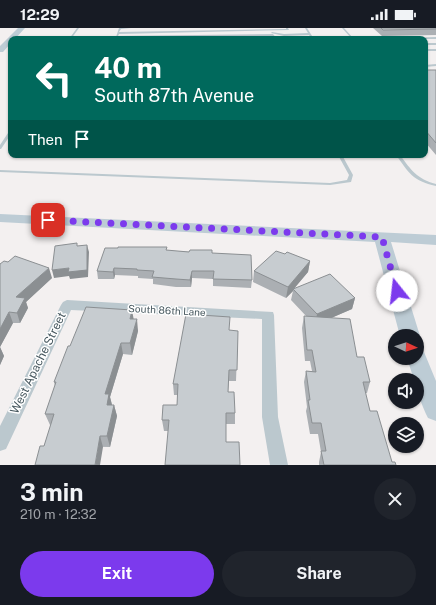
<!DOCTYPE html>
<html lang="en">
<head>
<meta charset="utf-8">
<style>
  body { margin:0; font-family:"Public Sans",sans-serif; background:#20242c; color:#f1f3f6; height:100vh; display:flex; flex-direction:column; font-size:15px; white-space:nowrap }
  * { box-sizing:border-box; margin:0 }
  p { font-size:13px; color:#9ea1a6 }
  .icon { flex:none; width:22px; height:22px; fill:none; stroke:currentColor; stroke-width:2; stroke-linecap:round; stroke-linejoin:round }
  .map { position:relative; height:437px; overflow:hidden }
  .drawer { display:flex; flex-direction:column; background:#171b24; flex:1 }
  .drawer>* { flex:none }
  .hud { position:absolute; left:8px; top:8px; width:420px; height:122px; border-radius:8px; box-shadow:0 1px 3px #0004; background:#00695c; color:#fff; overflow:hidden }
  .needle { width:26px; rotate:94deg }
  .controls { position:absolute; left:388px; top:301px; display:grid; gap:8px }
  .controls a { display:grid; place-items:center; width:36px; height:36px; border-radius:50%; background:#171b24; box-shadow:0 1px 3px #0004; font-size:20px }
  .pin { position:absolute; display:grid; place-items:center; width:34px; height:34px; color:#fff; margin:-17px; border-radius:8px; box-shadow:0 2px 6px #0006 }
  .me { position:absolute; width:44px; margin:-22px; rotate:344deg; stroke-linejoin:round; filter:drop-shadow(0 0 3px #0008) }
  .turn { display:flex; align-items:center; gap:14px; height:84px; padding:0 20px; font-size:18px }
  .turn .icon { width:52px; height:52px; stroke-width:2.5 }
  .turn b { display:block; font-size:28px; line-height:34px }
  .then { display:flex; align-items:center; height:38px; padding:0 20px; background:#0003; gap:8px; font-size:15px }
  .round { display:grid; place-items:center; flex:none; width:42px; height:42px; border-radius:21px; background:#20242c }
  .headline { display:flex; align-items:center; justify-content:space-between; height:68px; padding:0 20px }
  h1 { font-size:24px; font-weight:700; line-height:30px }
  .button { display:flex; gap:8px; margin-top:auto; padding:8px 20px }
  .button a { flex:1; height:46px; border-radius:24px; background:#7c3aed; color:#fff; font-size:16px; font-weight:700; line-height:46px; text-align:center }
  .button a+a { background:#20242c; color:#f1f3f6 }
  .status { display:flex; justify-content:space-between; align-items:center; height:28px; padding:0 20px; background:#171b24; direction:ltr }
  .status svg { height:11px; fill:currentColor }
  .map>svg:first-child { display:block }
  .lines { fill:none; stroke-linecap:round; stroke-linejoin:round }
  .lane { fill:#bbc8ce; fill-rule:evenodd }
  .street { fill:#bbc8ce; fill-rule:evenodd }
  .secondary { fill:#bdccd5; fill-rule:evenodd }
  .wall { fill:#abafb3 }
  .shaded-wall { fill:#8b8f92 }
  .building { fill:#c7ccd0; stroke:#8b8f92 }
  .route { stroke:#7c3aed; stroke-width:7; stroke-dasharray:0 12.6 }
  .labels { text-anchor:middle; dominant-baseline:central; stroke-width:3; stroke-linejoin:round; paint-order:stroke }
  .street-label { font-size:10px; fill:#47585f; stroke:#fff }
  .near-street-label { font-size:12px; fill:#47585f; stroke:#fff }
</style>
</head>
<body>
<div class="status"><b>12:29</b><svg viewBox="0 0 49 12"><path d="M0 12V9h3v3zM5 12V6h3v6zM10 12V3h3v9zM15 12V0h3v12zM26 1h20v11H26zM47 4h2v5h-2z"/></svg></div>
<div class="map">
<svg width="436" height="437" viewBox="0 0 436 437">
  <rect width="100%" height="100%" fill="#f3f0f0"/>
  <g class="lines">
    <path class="lane" d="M77,0H79L71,11H69Z
      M119,0H131L121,1L119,4L286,1V0H288L289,2L119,6L118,8L273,6L277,11H275L272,8L117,10L116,9Z
      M305,0H307L314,11H312L309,7L284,8L271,5L272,4L284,6L308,5Z
      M342,0H344L354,11H352Z
      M436,9V11H398L399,10Z
      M425,15H436V17H425Z
      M425,21H436V23H425Z
      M436,36V38L425,39V37Z
      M10,102H11V106L1,121H0V117Z
      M338,127H342L353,147L351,154L330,157L0,144V142L330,155L347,152L349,147Z
      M396,127H400C411,142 417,151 436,156V158C413,153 409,145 396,127Z"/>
    <path class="street" d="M67,272L273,284L274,287L278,389L288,437H270L262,389V291L71,282L6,421L0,423V398L61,277L63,274Z"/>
    <path class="secondary" d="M18,0H25L15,11H11V15L3,24H0V18Z
      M0,186L436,207V217L391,214L420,308L417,313V308H400L375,214L0,194Z
      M417,322L424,324L436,353V393L428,390C422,378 417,365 417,352H414L407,330H417Z"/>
  </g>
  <path class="wall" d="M373,0H436V7L382,8Z
    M425,42H436V127L425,114Z
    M118,220L212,225L252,252L251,260L213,258V251L192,250L191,259H176L153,256V251L138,250V248L115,247L114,251H98L97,243Z
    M285,226L310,233L308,244L294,260L355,270L352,281L331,290L357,329L370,354L367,365H365L370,383L392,434L396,437H319V434L321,424L318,406H310L306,383L307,379L304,354L306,343H312L310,333H305L302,300L304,288L307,289L291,272L293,263L286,270L253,254L254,243Z
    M0,236L52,250L26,274L28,280L20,295H13L0,319L4,328L0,337Z
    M134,291L138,303L132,327L123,326L110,369L112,377H114L117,388L110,419L44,418L51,397H50L45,386L55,358L54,354L70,318Z
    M230,302L237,324L236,353H229L228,364L235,385V396H226V414L240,437L168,403H164L162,392L177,377L178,367H174L173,356Z"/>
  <path class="shaded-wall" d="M87,217L89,224L88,249L70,251L69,248L54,250L52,242L69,240Z
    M310,233L308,244L293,262V261V263L286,270L288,259Z
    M49,240L52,250L26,274L28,280L20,295L17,285L16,269Z
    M114,240L115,247L114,251L113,244Z
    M192,243V250L191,259L190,252Z
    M355,270L352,281L315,297L317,286Z
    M132,282L134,293L130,291Z
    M9,284L13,295L0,319L4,328L0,337V301Z
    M137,291L138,303L132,327L130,315Z
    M121,315L123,326L110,369L112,377L109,388L105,366Z
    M114,377L117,388L110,419L107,408Z
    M100,408L103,419L100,437H95Z"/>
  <path class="building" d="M381,0H436V1L383,2Z
    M425,42H436V115L425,102Z
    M77,215V218L87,217V242L68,244L69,240L52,242L55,218Z
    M118,219H167L166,222L189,224L190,222H212V225L251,227L252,252L213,251L214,243H192L190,252L176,251L152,249L154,243L137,242V241L114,240L113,244L97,243L105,220H118Z
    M276,223L285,226L287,224L310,233L288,259L254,243Z
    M15,228L49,240L16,269L25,270L17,285L9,284L0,301V236L4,233L8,234Z
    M330,246L355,270L317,286L293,261Z
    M86,279L132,282L130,291H137L130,315H121L105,366H109L107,377H114L107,408H100L95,437H35L40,418H44L54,386H45L56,354H54L68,318H70Z
    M186,286L230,289L229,302L238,303L237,342H229L228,364H234L235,385H226V414H239L240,437H165L169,392H162L163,377H177L178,356H173Z
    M304,288L350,291L357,329H364L370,354H363L370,383H377L392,434H395L396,437H324L321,423H326L321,395H312L308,372H310L306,343L316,344L312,322H307Z"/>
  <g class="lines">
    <path class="route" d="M48,192L382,209L397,263"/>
  </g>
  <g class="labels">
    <g class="street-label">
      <text transform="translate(167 282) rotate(3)">South 86th Lane</text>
    </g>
    <g class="near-street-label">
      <text transform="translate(38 335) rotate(-64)">West Apache Street</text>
    </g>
  </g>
</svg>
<div class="controls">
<a><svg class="needle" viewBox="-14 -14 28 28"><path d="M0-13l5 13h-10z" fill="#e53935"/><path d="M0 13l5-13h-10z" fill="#9ea1a6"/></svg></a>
<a><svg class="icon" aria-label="sound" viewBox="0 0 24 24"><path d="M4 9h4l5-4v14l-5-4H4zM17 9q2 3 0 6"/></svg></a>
<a><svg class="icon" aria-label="layers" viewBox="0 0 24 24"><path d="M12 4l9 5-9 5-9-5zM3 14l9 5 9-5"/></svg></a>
</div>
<div class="pin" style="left:48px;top:192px;background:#d93025"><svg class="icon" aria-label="arrive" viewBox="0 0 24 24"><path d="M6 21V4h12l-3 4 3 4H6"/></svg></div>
<svg class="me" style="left:397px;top:263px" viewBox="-20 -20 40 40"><circle r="19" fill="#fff"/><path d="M0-13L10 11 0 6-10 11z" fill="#7c3aed"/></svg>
<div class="hud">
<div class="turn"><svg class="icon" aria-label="left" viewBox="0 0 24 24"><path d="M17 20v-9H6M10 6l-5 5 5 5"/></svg><div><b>40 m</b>South 87th Avenue</div></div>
<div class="then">Then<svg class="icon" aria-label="arrive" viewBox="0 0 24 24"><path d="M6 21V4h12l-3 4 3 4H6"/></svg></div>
</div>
</div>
<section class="drawer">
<div class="headline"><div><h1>3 min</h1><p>210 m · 12:32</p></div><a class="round"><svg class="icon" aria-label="close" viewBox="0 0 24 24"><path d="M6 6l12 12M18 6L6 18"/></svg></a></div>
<div class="button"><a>Exit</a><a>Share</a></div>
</section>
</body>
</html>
